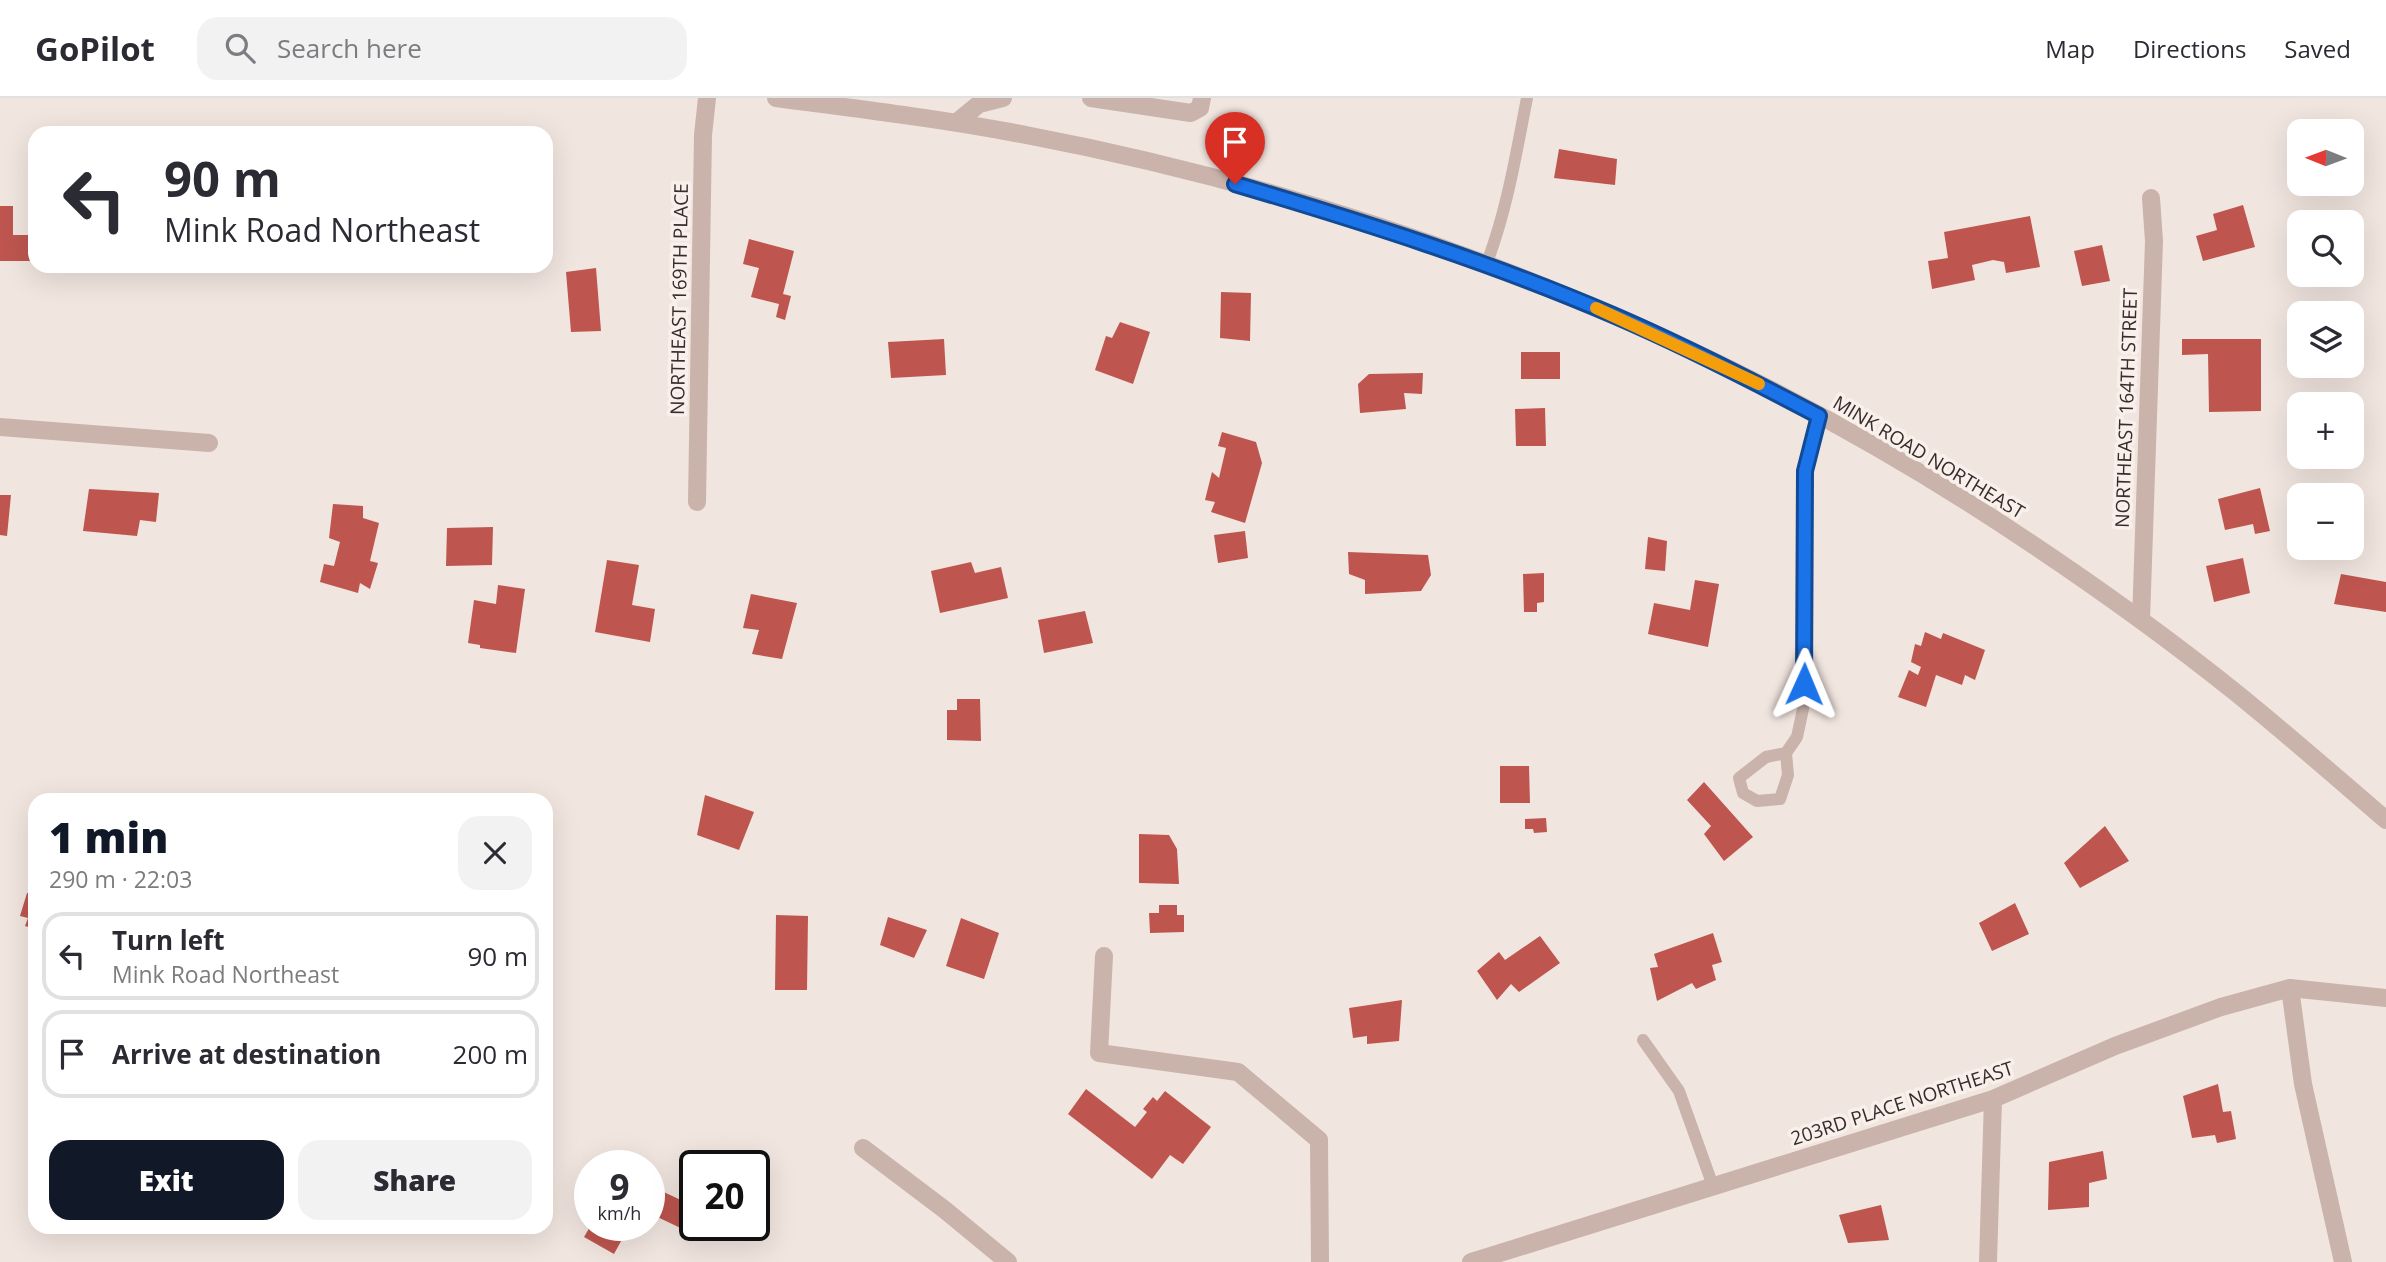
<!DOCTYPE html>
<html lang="en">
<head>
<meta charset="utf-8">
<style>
  body { margin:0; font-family:"Open Sans",sans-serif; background:#f2f2f3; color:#2b2b33; height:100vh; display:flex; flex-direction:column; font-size:26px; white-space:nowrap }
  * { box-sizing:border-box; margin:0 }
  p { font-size:23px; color:#7c7c81 }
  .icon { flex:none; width:38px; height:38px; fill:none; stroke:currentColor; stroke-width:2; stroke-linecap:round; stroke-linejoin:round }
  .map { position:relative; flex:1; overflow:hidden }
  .details { position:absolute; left:28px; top:695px; width:525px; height:441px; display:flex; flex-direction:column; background:#fff; border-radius:21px; box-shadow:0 7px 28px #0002 }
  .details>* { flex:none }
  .hud { position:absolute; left:28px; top:28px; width:525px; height:147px; border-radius:21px; box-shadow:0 7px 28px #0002; background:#fff; color:#2b2b33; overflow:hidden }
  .needle { width:46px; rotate:271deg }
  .buttons { position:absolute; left:2287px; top:21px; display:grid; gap:14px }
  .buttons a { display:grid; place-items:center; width:77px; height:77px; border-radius:14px; background:#fff; box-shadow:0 7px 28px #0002; font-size:35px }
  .speed { position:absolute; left:574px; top:1052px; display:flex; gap:14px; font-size:35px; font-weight:700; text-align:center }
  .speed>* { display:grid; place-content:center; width:91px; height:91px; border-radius:50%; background:#fff; box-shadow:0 7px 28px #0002; line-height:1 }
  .speed small { font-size:18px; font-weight:400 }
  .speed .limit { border:4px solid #111; border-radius:10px; background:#fff; color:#111 }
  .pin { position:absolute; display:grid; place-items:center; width:60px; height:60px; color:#fff; margin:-72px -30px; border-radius:50% 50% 50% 0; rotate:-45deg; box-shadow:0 0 7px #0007 }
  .pin .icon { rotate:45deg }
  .me { position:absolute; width:77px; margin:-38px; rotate:1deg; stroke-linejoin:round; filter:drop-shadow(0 0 5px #0008) }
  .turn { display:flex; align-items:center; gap:24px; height:147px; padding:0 21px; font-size:32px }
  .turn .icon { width:91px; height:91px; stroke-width:2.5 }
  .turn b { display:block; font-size:49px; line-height:60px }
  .round { display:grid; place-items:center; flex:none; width:74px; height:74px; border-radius:21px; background:#f2f2f3 }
  .summary { display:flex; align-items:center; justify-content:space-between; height:119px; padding:0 21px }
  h1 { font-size:42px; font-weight:800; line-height:52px; color:#111827 }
  .cta { display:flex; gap:14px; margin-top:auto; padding:14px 21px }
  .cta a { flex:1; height:80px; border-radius:21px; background:#111827; color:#fff; font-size:28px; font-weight:800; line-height:80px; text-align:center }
  .cta a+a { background:#f2f2f3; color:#2b2b33 }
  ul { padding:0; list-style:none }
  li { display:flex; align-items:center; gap:21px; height:88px; margin:0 14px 10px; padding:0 7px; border:4px solid #e1e1e2; border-radius:21px }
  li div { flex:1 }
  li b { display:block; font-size:26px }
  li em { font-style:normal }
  header { display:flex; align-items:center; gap:42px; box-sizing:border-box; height:98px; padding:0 35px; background:#fff; border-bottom:2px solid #e1e1e2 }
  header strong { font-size:33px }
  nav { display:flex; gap:38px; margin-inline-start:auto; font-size:24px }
  .search { width:490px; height:63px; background:#f2f2f3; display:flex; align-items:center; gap:18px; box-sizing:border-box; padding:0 24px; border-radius:21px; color:#7c7c81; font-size:26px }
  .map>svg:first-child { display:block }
  .building { fill:#be564f }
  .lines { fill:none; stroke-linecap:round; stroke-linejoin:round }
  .service { stroke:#c9b3ab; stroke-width:12 }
  .minor { stroke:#c9b3ab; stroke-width:18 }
  .tertiary { stroke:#c9b3ab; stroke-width:18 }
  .route-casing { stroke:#114b97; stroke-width:18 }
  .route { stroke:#1a73e8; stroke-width:12 }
  .slow { stroke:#f59e0b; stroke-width:12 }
  .labels { text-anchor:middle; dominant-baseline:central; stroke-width:7; stroke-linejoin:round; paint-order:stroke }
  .street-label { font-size:19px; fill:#372c2a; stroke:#f9f0eb }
</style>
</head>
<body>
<header>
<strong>GoPilot</strong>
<div class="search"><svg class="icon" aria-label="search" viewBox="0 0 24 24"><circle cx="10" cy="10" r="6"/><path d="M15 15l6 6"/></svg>Search here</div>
<nav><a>Map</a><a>Directions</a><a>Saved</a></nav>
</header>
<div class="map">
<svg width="2386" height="1164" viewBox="0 0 2386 1164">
  <rect width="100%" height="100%" fill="#f1e5df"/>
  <path class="building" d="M1559,51L1617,61L1615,87L1554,80Z
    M2243,107L2255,149L2203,163L2196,138L2217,132L2213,116Z
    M0,108H13V137H32V163H0Z
    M2030,118L2040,169L2006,175L2004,164L1993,162L1972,167L1975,182L1932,191L1928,163L1948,160L1944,134Z
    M749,141L794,153L783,196L791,198L785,222L776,219L779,206L751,199L759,170L743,166Z
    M2102,147L2110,183L2082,188L2074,153Z
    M596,170L601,233L571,234L566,174Z
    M1221,194L1251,195L1250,243L1220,240Z
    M1120,224L1150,234L1133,286L1095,272L1106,238L1112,240Z
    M944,241L946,277L891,280L888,244Z
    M2182,241H2261V313L2209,314L2208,256L2182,257Z
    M1521,254H1560V281H1521Z
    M1423,275L1422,296L1404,295L1406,311L1360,315L1358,286L1369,276Z
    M1545,310L1546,348H1516L1515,311Z
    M1222,334L1256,344L1262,365L1245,425L1211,414L1215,404L1205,402L1212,374L1219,380L1226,350L1218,348Z
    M2260,390L2270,433L2255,436L2253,426L2225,432L2218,401Z
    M89,391L159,395L156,424L140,422L137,438L83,433Z
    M0,397H11L7,438L0,437Z
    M333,406L363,408V420L379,425L370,463L378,465L370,491L360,485L358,495L320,484L324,466L334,468L340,444L329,440Z
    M493,429L492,467L446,468L447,430Z
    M1245,433L1248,460L1218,465L1214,437Z
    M1648,439L1667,443L1665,473L1645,471Z
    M1348,454L1428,457L1431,477L1421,493L1365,496V482L1349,476Z
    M2243,460L2250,495L2214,504L2206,468Z
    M607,462L639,467L632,507L655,511L650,544L595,534Z
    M971,464L975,475L1001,469L1008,500L940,515L931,473Z
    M1544,475V504L1537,505V514H1524L1523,476Z
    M2341,476L2386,484V514L2334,506Z
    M1695,482L1719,486L1708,549L1648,536L1654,505L1690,512Z
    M498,487L525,491L516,555L480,550V547L468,545L474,502L496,506Z
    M751,496L797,505L782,561L752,556L759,532L743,530Z
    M1085,513L1093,545L1044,555L1038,522Z
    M1925,534L1941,541L1943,535L1985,552L1975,582L1965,577L1962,587L1936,577L1926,609L1898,599L1909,572L1918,577L1921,569L1911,564L1915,546L1921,548Z
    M957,601H980L981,643L947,642V612H957Z
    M1500,668H1529L1530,705H1500Z
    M1704,684L1753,739L1724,763L1704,736L1711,728L1687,702Z
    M705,697L754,714L739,752L697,737Z
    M1546,720L1547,734L1534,735L1533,731H1525V721Z
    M2105,728L2129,763L2080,790L2064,765Z
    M1139,736L1169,737L1177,751L1179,786L1139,785Z
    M27,795L35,796V831L25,828L28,820L20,818Z
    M2015,805L2029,836L1992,853L1979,825Z
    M1159,807H1177V817H1184V834L1150,835L1149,815H1159Z
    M776,817L808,818L807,892H775Z
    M888,819L927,832L914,860L880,847Z
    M961,820L999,835L984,881L946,868Z
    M1713,835L1722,864L1712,867L1716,882L1696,891L1692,885L1657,903L1650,870L1658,869L1654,856Z
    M1540,838L1560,865L1519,894L1511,886L1497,902L1477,873L1499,854L1505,862Z
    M1402,902L1399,943L1367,946V938L1353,940L1349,910Z
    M2218,986L2223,1014L2231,1013L2236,1041L2217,1045L2215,1037L2192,1040L2183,998Z
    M1086,991L1135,1029L1147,1014L1143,1011L1153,999L1157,1003L1165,993L1211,1029L1183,1066L1170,1057L1152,1081L1068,1016Z
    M2103,1053L2107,1081L2089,1085V1109L2048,1112L2049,1064Z
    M706,1057L726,1068H701Z
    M590,1072V1107L577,1100Z
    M695,1080V1126L691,1135L649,1115V1100L653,1089L683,1103Z
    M1881,1107L1889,1142L1848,1145L1839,1117Z
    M591,1127H615L626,1134L614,1156L584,1139Z"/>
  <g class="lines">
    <path class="service" d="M1486,167C1507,113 1516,56 1527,0
      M1786,655L1788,677L1780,701L1757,703L1743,695L1739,680L1766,659L1786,655L1797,639L1803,611L1806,373L1819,318
      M1643,942L1679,993L1713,1088"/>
    <path class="minor" d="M1091,0L1191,15L1200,10L1202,0
      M957,24L979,6L1003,0
      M0,329L209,345
      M697,404L703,37L707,0
      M2141,522L2154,143L2151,100
      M1104,858L1099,955L1238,974L1319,1042L1320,1164
      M2290,890L2303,986L2343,1164
      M863,1050L945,1112L1008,1164
      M1471,1164L1993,1001L2115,948L2221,909L2290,890L2386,900
      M1988,1164L1993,1001"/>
    <path class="tertiary" d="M776,0C859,11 943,21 1026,37C1368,102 1709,234 2000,425C2081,478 2160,534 2235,594C2286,635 2336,679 2386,722"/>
  </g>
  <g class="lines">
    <g class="route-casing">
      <path id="route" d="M1235,86C1363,124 1490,164 1613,217C1683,247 1751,282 1819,318L1805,373L1804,586"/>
    </g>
    <use href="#route" class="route"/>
    <path class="slow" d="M1596,210L1759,286"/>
  </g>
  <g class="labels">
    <g class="street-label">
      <text transform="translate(679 201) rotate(-89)">NORTHEAST 169TH PLACE</text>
      <text transform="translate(2126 310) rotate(-88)">NORTHEAST 164TH STREET</text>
      <text transform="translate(1929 359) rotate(31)">MINK ROAD NORTHEAST</text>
      <text transform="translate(1902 1005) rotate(-18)">203RD PLACE NORTHEAST</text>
    </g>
  </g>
</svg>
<div class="buttons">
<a><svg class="needle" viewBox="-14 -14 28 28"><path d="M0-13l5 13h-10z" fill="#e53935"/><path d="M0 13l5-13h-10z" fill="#7c7c81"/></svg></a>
<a><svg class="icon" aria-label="search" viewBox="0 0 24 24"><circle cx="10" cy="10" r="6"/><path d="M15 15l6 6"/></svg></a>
<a><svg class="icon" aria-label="layers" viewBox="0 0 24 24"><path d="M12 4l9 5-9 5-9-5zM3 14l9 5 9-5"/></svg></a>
<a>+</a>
<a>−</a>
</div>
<div class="speed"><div>9<small>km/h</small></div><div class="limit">20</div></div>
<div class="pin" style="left:1235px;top:86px;background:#d93025"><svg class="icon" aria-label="arrive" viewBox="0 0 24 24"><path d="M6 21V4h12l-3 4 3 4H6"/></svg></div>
<svg class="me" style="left:1804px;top:586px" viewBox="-20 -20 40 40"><path d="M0-17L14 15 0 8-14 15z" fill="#1a73e8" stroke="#fff" stroke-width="4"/></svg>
<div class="hud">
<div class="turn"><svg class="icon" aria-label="left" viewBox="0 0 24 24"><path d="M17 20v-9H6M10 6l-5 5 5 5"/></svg><div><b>90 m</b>Mink Road Northeast</div></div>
</div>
<section class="details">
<div class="summary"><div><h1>1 min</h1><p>290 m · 22:03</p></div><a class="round"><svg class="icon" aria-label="close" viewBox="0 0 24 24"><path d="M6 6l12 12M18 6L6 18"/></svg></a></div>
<ul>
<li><svg class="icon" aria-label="left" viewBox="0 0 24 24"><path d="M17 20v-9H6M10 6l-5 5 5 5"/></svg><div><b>Turn left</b><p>Mink Road Northeast</p></div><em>90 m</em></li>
<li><svg class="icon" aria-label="arrive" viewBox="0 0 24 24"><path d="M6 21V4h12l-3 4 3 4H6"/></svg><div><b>Arrive at destination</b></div><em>200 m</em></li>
</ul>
<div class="cta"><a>Exit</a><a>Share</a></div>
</section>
</div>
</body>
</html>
